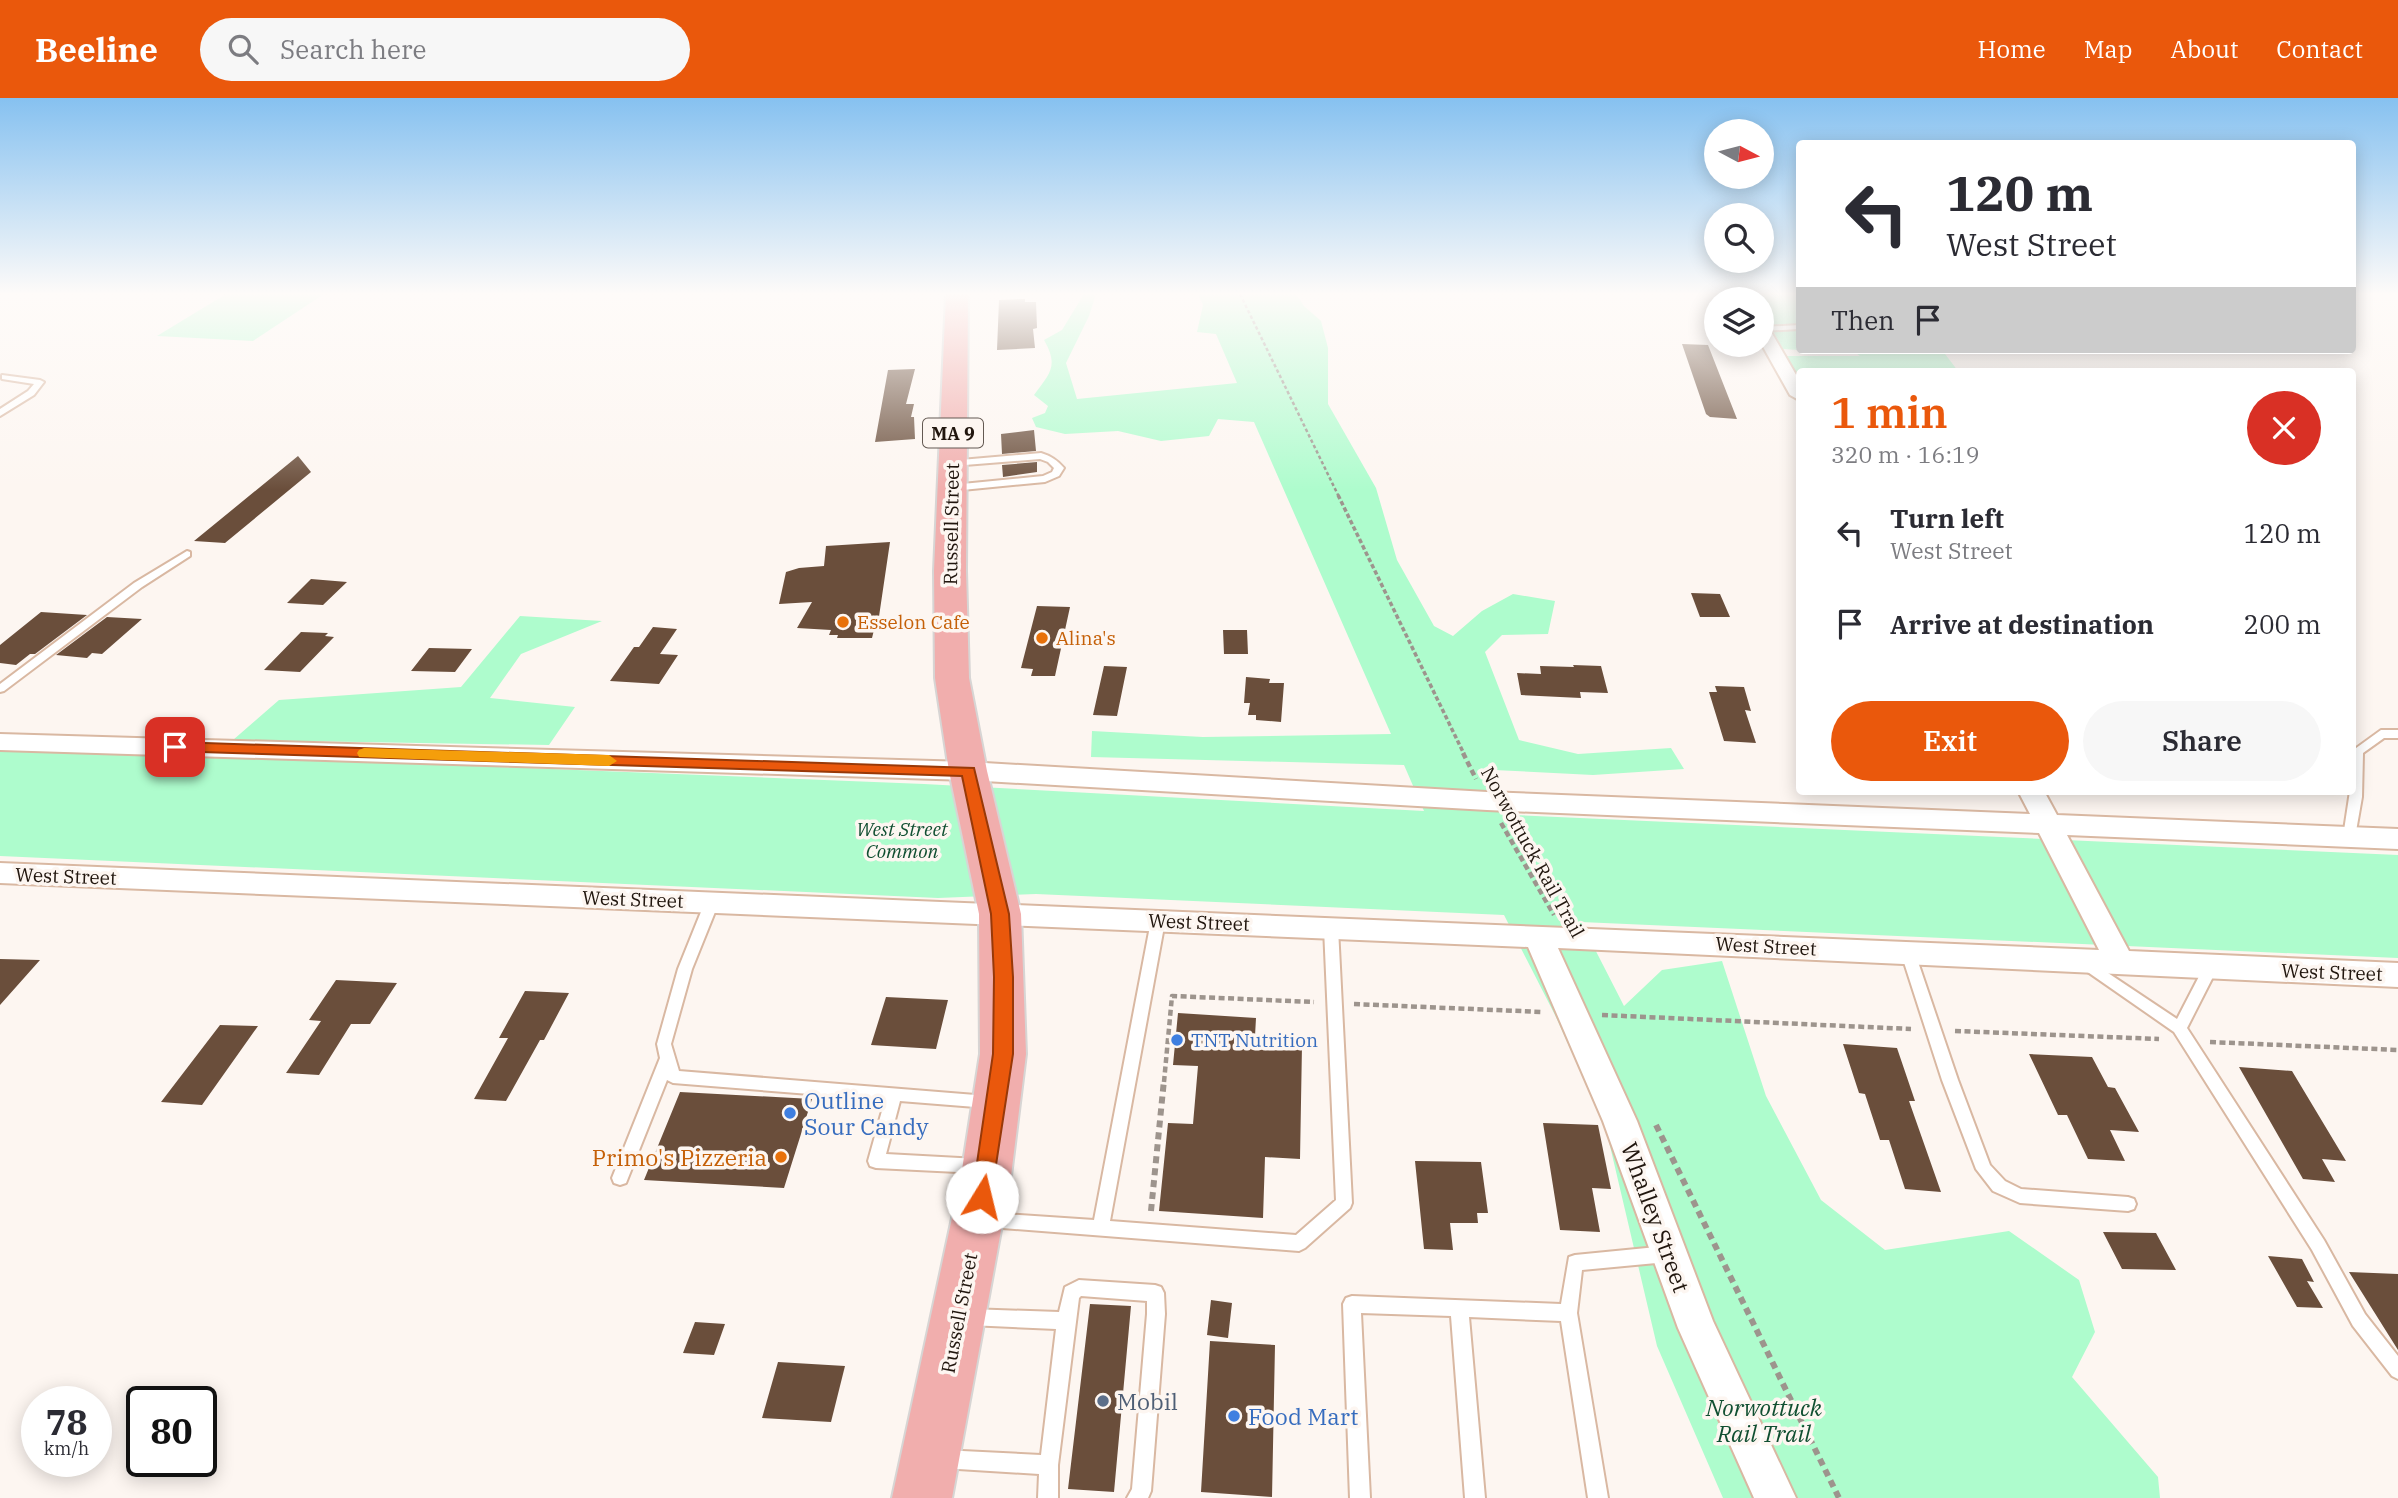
<!DOCTYPE html>
<html lang="en">
<head>
<meta charset="utf-8">
<style>
  body { margin:0; font-family:"IBM Plex Serif",serif; background:#f7f7f7; color:#2b2b33; height:100vh; display:flex; flex-direction:column; font-size:26px; white-space:nowrap }
  * { box-sizing:border-box; margin:0 }
  p { font-size:23px; color:#7c7c81 }
  .icon { flex:none; width:38px; height:38px; fill:none; stroke:currentColor; stroke-width:2; stroke-linecap:round; stroke-linejoin:round }
  .map { position:relative; flex:1; overflow:hidden }
  .drawer { position:absolute; left:1796px; top:270px; width:560px; height:427px; display:flex; flex-direction:column; background:#fff; border-radius:7px; box-shadow:0 4px 18px #0003 }
  .drawer>* { flex:none }
  .banner { position:absolute; left:1796px; top:42px; width:560px; height:214px; border-radius:7px; box-shadow:0 4px 18px #0003; background:#fff; color:#2b2b33; overflow:hidden }
  .needle { width:46px; rotate:97deg }
  .fabs { position:absolute; left:1704px; top:21px; display:grid; gap:14px }
  .fabs a { display:grid; place-items:center; width:70px; height:70px; border-radius:50%; background:#fff; box-shadow:0 4px 18px #0003; font-size:35px }
  .speed { position:absolute; left:21px; top:1288px; display:flex; gap:14px; font-size:35px; font-weight:700; text-align:center }
  .speed>* { display:grid; place-content:center; width:91px; height:91px; border-radius:50%; background:#fff; box-shadow:0 4px 18px #0003; line-height:1 }
  .speed small { font-size:18px; font-weight:400 }
  .speed .limit { border:4px solid #111; border-radius:10px; background:#fff; color:#111 }
  .pin { position:absolute; display:grid; place-items:center; width:60px; height:60px; color:#fff; margin:-30px; border-radius:14px; box-shadow:0 4px 10px #0006 }
  .me { position:absolute; width:77px; margin:-38px; rotate:9deg; stroke-linejoin:round; filter:drop-shadow(0 0 5px #0008) }
  .turn { display:flex; align-items:center; gap:24px; height:147px; padding:0 35px; font-size:32px }
  .turn .icon { width:91px; height:91px; stroke-width:2.5 }
  .turn b { display:block; font-size:49px; line-height:60px }
  .then { display:flex; align-items:center; height:66px; padding:0 35px; background:#0003; gap:14px; font-size:26px }
  .round { display:grid; place-items:center; flex:none; width:74px; height:74px; border-radius:37px; background:#f7f7f7 }
  .overview { display:flex; align-items:center; justify-content:space-between; height:119px; padding:0 35px }
  h1 { font-size:42px; font-weight:600; line-height:52px; color:#ea580c }
  .action { display:flex; gap:14px; margin-top:auto; padding:14px 35px }
  .action a { flex:1; height:80px; border-radius:42px; background:#ea580c; color:#fff; font-size:28px; font-weight:600; line-height:80px; text-align:center }
  .action a+a { background:#f7f7f7; color:#2b2b33 }
  ul { padding:0; list-style:none }
  li { display:flex; align-items:center; gap:21px; height:91px; padding:0 35px }
  li div { flex:1 }
  li b { display:block; font-size:26px }
  li em { font-style:normal }
  header { display:flex; align-items:center; gap:42px; box-sizing:border-box; height:98px; padding:0 35px; background:#ea580c; color:#fff }
  header strong { font-size:33px }
  nav { display:flex; gap:38px; margin-inline-start:auto; font-size:24px }
  .search { width:490px; height:63px; background:#f7f7f7; display:flex; align-items:center; gap:18px; box-sizing:border-box; padding:0 24px; border-radius:38px; color:#7c7c81; font-size:26px }
  .map>svg:first-child { display:block }
  .green { fill:#aefccd }
  .building { fill:#6a4e3b }
  .lines { fill:none; stroke-linecap:round; stroke-linejoin:round }
  .lane-casing { stroke:#d9b8a2; stroke-width:4 }
  .street-casing { stroke:#d9b8a2; stroke-width:4 }
  .highway-casing { stroke:#d7d5d4; stroke-width:4 }
  .path-far3 { stroke:#9d948d; stroke-width:2.5; stroke-dasharray:3.5 2.5; stroke-linecap:butt }
  .path-far2 { stroke:#9d948d; stroke-width:3.5; stroke-dasharray:4.5 2.5; stroke-linecap:butt }
  .path-far1 { stroke:#9d948d; stroke-width:4.5; stroke-dasharray:6 3.5; stroke-linecap:butt }
  .path { stroke:#9d948d; stroke-width:6; stroke-dasharray:7 5; stroke-linecap:butt }
  .lane { fill:#fff; fill-rule:evenodd }
  .street { fill:#fff; fill-rule:evenodd }
  .highway { fill:#f1aead; fill-rule:evenodd }
  .route { fill:#ea580c; stroke:#983908; stroke-width:2 }
  .slow { fill:#f59e0b }
  .food-dot { fill:#e8710a; stroke:#fdf6f1; stroke-width:2.5 }
  .shop-dot { fill:#3f7fe0; stroke:#fdf6f1; stroke-width:2.5 }
  .service-dot { fill:#5c6f8a; stroke:#fdf6f1; stroke-width:2.5 }
  .labels { text-anchor:middle; dominant-baseline:central; stroke-width:7; stroke-linejoin:round; paint-order:stroke }
  .shield { fill:#fdf6f1; stroke:#635952; stroke-width:2 }
  .shield-label { font-size:18px; font-weight:bold; fill:#21160e }
  .street-label { font-size:19px; fill:#21160e; stroke:#fdf6f1 }
  .food-label { font-size:19px; fill:#c56008; stroke:#fdf6f1; text-anchor:start }
  .park-label { font-size:19px; font-style:italic; fill:#104f31; stroke:#fdf6f1 }
  .shop-label { font-size:19px; fill:#366cbe; stroke:#fdf6f1; text-anchor:start }
  .near-shop-label { font-size:23px; fill:#366cbe; stroke:#fdf6f1; text-anchor:start }
  .near-food-label { font-size:23px; fill:#c56008; stroke:#fdf6f1; text-anchor:end }
  .near-street-label { font-size:23px; fill:#21160e; stroke:#fdf6f1 }
  .near-service-label { font-size:23px; fill:#4e5e75; stroke:#fdf6f1; text-anchor:start }
  .near-park-label { font-size:23px; font-style:italic; fill:#104f31; stroke:#fdf6f1 }
</style>
</head>
<body>
<header>
<strong>Beeline</strong>
<div class="search"><svg class="icon" aria-label="search" viewBox="0 0 24 24"><circle cx="10" cy="10" r="6"/><path d="M15 15l6 6"/></svg>Search here</div>
<nav><a>Home</a><a>Map</a><a>About</a><a>Contact</a></nav>
</header>
<div class="map">
<svg width="2398" height="1400" viewBox="0 0 2398 1400">
  <rect width="100%" height="100%" fill="#fdf6f1"/>
  <path class="green" d="M226,196H324L253,243L157,238Z
    M1084,196H1096L1089,218L1066,265L1077,301L1237,285L1216,236L1197,234L1203,207L1198,196H1296L1304,208L1321,223L1328,250V306L1376,390L1397,462L1434,528L1453,538L1482,513L1513,496L1555,503L1548,536L1502,537L1485,554L1519,642L1578,656L1671,650L1684,671L1593,677L1494,672L1514,717L2398,757V860L1581,824L1624,908L1662,872L1722,863L1766,998L1821,1102L1885,1152L2009,1133L2079,1182L2095,1234L2072,1279L2158,1379L2160,1400H1723L1657,1248L1606,1031L1556,919L1504,817L1036,796L938,800L0,758V649L924,686L1424,713L1404,667L1091,659L1092,633L1203,639L1391,636L1254,324L1218,321L1209,338L1161,343L1118,333L1065,336L1036,329L1032,320L1045,315L1048,308L1034,297C1050,275 1059,268 1044,242L1062,232Z
    M1753,196H1799V252L1783,251L1762,213V201H1756Z
    M1852,252H1942L1958,273H1799V279L1786,258H1860Z
    M520,518L602,523L521,556L490,600L575,609L549,647L233,642L279,602L461,589Z"/>
  <path class="building" d="M1025,201V204H1036L1037,230L1033,231L1035,250L997,252L999,202Z
    M1682,246L1708,247L1737,321L1710,319L1706,316Z
    M915,271L906,306H914L911,319H914L915,341L875,344L888,272Z
    M1034,332L1036,353L1002,356L1001,336Z
    M298,358L311,374L225,445L194,443Z
    M1037,364V374L1003,379L1002,367Z
    M890,444L877,532H874L872,540H837L838,537H829L831,532L797,530L812,504L779,506L786,474L799,470L824,468L826,448Z
    M311,481L347,484L323,507L287,505Z
    M1691,495L1720,496L1730,519H1700Z
    M1037,508L1070,509L1055,578H1031L1033,571L1021,570Z
    M41,514L87,517L35,556H30L16,567L0,565V547Z
    M107,519L142,521L102,556L92,555L87,560L56,557Z
    M653,529L677,531L660,556L678,557L659,586L610,583L634,549H639Z
    M1223,532H1247L1248,556H1224Z
    M301,534L328,535L325,538L334,539L300,574L264,572Z
    M429,550L472,551L455,574L411,573Z
    M1573,567L1601,568L1608,595L1580,594L1581,600L1521,597L1517,575L1541,576L1540,568L1574,569Z
    M1104,568L1127,569L1117,618L1093,617Z
    M1246,579L1270,581L1269,585H1284L1281,624L1256,622V617H1248L1250,605H1244Z
    M1715,588L1744,589L1751,613L1745,612L1756,645L1724,643L1709,594H1717Z
    M0,861L40,862L0,907Z
    M336,882L397,885L370,926H351L319,977L286,975L321,923L309,922Z
    M525,893L569,895L544,942H540L506,1003L474,1001L508,940H499Z
    M886,899L948,902L936,951L871,947Z
    M1178,915L1256,920L1255,938L1268,939V945L1302,947L1300,1061L1265,1059L1263,1120L1159,1113L1168,1025L1193,1026L1198,968L1173,967Z
    M220,927L258,928L202,1007L161,1004Z
    M1843,946L1897,950L1915,1003H1909L1941,1094L1905,1091L1889,1042H1880L1865,996L1859,995Z
    M2029,956L2092,959L2108,989L2115,990L2139,1034L2110,1032L2125,1063L2088,1061L2067,1017H2058Z
    M2239,969L2292,973L2346,1063L2322,1061L2335,1084L2303,1081Z
    M680,994L812,1001L784,1090L644,1082Z
    M1543,1025L1598,1027L1611,1091L1592,1090L1600,1134L1560,1132Z
    M1415,1063L1481,1064L1488,1115H1477L1478,1125H1450L1453,1152L1424,1151Z
    M2103,1134L2156,1135L2176,1172L2122,1171Z
    M2268,1158L2302,1161L2314,1184L2307,1183L2323,1210L2297,1209Z
    M2349,1174L2398,1176V1252Z
    M1211,1202L1232,1205L1228,1240L1207,1237Z
    M1090,1206L1131,1208L1114,1394L1068,1391Z
    M695,1224L725,1226L714,1257L683,1255Z
    M1210,1243L1275,1247L1272,1399L1201,1394Z
    M778,1264L845,1268L831,1324L762,1320Z"/>
  <g class="lines">
    <g class="lane-casing">
      <path id="lane" d="M1799,227V231L1762,233V229Z
        M2,277L40,282L44,284L34,297L0,318V311L28,293L34,286L2,281Z
        M1041,355C1051,358 1057,362 1064,370L1059,378L1045,384L952,393L947,390L952,387L1043,378L1052,374L1054,370L1048,364L1040,361L952,368L949,367V363Z
        M187,453L190,454V458L142,489L4,593L0,594V586L134,485Z
        M2381,632H2398V640H2384L2363,655L2362,699L2355,739L2353,742H2345L2343,739L2350,693H2352V653Z
        M712,799L717,801L719,804L692,871L671,946L679,973L988,998L993,999L996,1004L993,1009L988,1010L900,1003L886,1056L978,1061L984,1063L986,1068L984,1073L978,1075L876,1070L870,1068L868,1063L885,1002L673,985L667,982L626,1085L620,1087L614,1085L612,1080L660,960L657,946L678,871L705,804L707,801Z
        M1158,818L1163,819L1165,823L1110,1123L1296,1137L1336,1102L1324,830L1326,826H1336L1338,830L1352,1105L1350,1110L1305,1150L1299,1153L989,1129L983,1127L981,1122L983,1117L989,1115L1094,1122L1151,823L1153,819Z
        M1908,850L1913,851L1915,855L1958,982L1990,1067L2005,1083L2021,1091L2128,1099L2134,1101L2136,1106L2134,1111L2128,1113L2020,1105L1993,1093L1976,1071L1942,982L1901,855L1903,851Z
        M2087,861L2177,921L2206,865L2211,864L2216,865L2218,869L2187,930L2324,1142L2365,1216L2398,1258V1281L2392,1278L2353,1228L2312,1152L2174,934L2082,870L2080,866L2082,862Z
        M1667,1148L1673,1150L1675,1156L1673,1162L1667,1164L1582,1172L1577,1215L1608,1400H1588L1561,1223L1469,1219L1485,1400H1465L1451,1218L1361,1215L1370,1400H1350L1343,1206L1346,1200L1352,1198L1561,1206L1569,1159L1575,1157Z
        M1079,1182L1155,1187L1161,1189L1164,1195L1165,1216L1151,1393L1148,1400H1127L1132,1391L1147,1216V1203L1081,1198L1079,1200L1058,1367V1400H1038L1039,1376L942,1370L935,1368L933,1361L935,1354L942,1352L1041,1357L1056,1231L969,1227L963,1225L960,1219L963,1213L969,1211L1059,1214L1065,1189Z"/>
    </g>
    <g class="street-casing">
      <path id="street" d="M1733,196H1749L1752,201H1736Z
        M1762,227L1770,232L1799,282V302L1790,297L1762,247Z
        M0,636L968,664L1487,694L2030,716L2018,693H2044L2057,717L2398,731V751L2067,737L2129,853L2398,865V889L1558,850L1637,1023L1713,1223L1796,1400H1754L1678,1230L1603,1023L1528,849L0,785V765L2099,852L2039,735L1487,712L968,682L0,652Z"/>
    </g>
    <g class="highway-casing">
      <path id="highway" d="M946,196H968L966,473L969,580L987,673L1021,816L1026,956L1011,1078L952,1400H892L961,1078L980,956L979,816L949,673L935,580L934,473Z"/>
    </g>
    <path class="path-far3" d="M1240,196L1339,399"/>
    <path class="path-far2" d="M1338,397L1464,656"/>
    <path class="path-far1" d="M1463,655L1476,681
      M1501,725L1554,817
      M1354,906L1542,914
      M1602,917L1911,931
      M1955,933L2159,941
      M2210,944L2398,952
      M1164,984L1172,898L1314,904"/>
    <path class="path" d="M1656,1027L1839,1400
      M1151,1113L1164,982"/>
    <use href="#lane" class="lane"/>
    <use href="#street" class="street"/>
    <use href="#highway" class="highway"/>
  </g>
  <linearGradient id="sky" x2="0" y2="1"><stop stop-color="#86c1f0"/><stop offset="0.5" stop-color="#fefbf9"/><stop offset="1" stop-color="#fefbf9" stop-opacity="0"/></linearGradient>
  <rect width="2398" height="392" fill="url(#sky)"/>
  <path class="route" d="M175,644L974,670L1009,816L1013,879V956L990,1106L982,1109L975,1106L972,1099L993,956L994,879L991,816L962,678L170,653L168,649L170,646Z"/>
  <path class="slow" d="M364,650L609,657L617,663L609,668L359,659L357,655L359,652Z"/>
  <g class="food-dot">
    <circle cx="843" cy="524" r="7"/>
    <circle cx="1042" cy="540" r="7"/>
    <circle cx="781" cy="1059" r="7"/>
  </g>
  <g class="shop-dot">
    <circle cx="1177" cy="942" r="7"/>
    <circle cx="790" cy="1015" r="7"/>
    <circle cx="1234" cy="1318" r="7"/>
  </g>
  <circle class="service-dot" cx="1103" cy="1303" r="7"/>
  <g class="labels">
    <rect class="shield" x="923" y="320.5" width="60" height="29" rx="5"/>
    <g class="shield-label">
      <text x="953" y="335">MA 9</text>
    </g>
    <g class="street-label">
      <text transform="translate(951 426) rotate(-89)">Russell Street</text>
      <text transform="translate(1533 754) rotate(61)">Norwottuck Rail Trail</text>
      <text transform="translate(66 778) rotate(2)">West Street</text>
      <text transform="translate(633 801) rotate(2)">West Street</text>
      <text transform="translate(1199 824) rotate(2)">West Street</text>
      <text transform="translate(1766 848) rotate(3)">West Street</text>
      <text transform="translate(2332 874) rotate(2)">West Street</text>
      <text transform="translate(959 1215) rotate(-79)">Russell Street</text>
    </g>
    <g class="food-label">
      <text x="857" y="524">Esselon Cafe</text>
      <text x="1056" y="540">Alina's</text>
    </g>
    <g class="park-label">
      <text x="902" y="731">West Street<tspan x="902" dy="22">Common</tspan></text>
    </g>
    <g class="shop-label">
      <text x="1191" y="942">TNT Nutrition</text>
    </g>
    <g class="near-shop-label">
      <text x="804" y="1002">Outline<tspan x="804" dy="26">Sour Candy</tspan></text>
      <text x="1248" y="1318">Food Mart</text>
    </g>
    <g class="near-food-label">
      <text x="767" y="1059">Primo's Pizzeria</text>
    </g>
    <g class="near-street-label">
      <text transform="translate(1656 1119) rotate(70)">Whalley Street</text>
    </g>
    <g class="near-service-label">
      <text x="1117" y="1303">Mobil</text>
    </g>
    <g class="near-park-label">
      <text x="1764" y="1309">Norwottuck<tspan x="1764" dy="26">Rail Trail</tspan></text>
    </g>
  </g>
</svg>
<div class="fabs">
<a><svg class="needle" viewBox="-14 -14 28 28"><path d="M0-13l5 13h-10z" fill="#e53935"/><path d="M0 13l5-13h-10z" fill="#7c7c81"/></svg></a>
<a><svg class="icon" aria-label="search" viewBox="0 0 24 24"><circle cx="10" cy="10" r="6"/><path d="M15 15l6 6"/></svg></a>
<a><svg class="icon" aria-label="layers" viewBox="0 0 24 24"><path d="M12 4l9 5-9 5-9-5zM3 14l9 5 9-5"/></svg></a>
</div>
<div class="speed"><div>78<small>km/h</small></div><div class="limit">80</div></div>
<div class="pin" style="left:175px;top:649px;background:#d93025"><svg class="icon" aria-label="arrive" viewBox="0 0 24 24"><path d="M6 21V4h12l-3 4 3 4H6"/></svg></div>
<svg class="me" style="left:982px;top:1099px" viewBox="-20 -20 40 40"><circle r="19" fill="#fff"/><path d="M0-13L10 11 0 6-10 11z" fill="#ea580c"/></svg>
<div class="banner">
<div class="turn"><svg class="icon" aria-label="left" viewBox="0 0 24 24"><path d="M17 20v-9H6M10 6l-5 5 5 5"/></svg><div><b>120 m</b>West Street</div></div>
<div class="then">Then<svg class="icon" aria-label="arrive" viewBox="0 0 24 24"><path d="M6 21V4h12l-3 4 3 4H6"/></svg></div>
</div>
<section class="drawer">
<div class="overview"><div><h1>1 min</h1><p>320 m · 16:19</p></div><a class="round" style="background:#d93025;color:#fff"><svg class="icon" aria-label="close" viewBox="0 0 24 24"><path d="M6 6l12 12M18 6L6 18"/></svg></a></div>
<ul>
<li><svg class="icon" aria-label="left" viewBox="0 0 24 24"><path d="M17 20v-9H6M10 6l-5 5 5 5"/></svg><div><b>Turn left</b><p>West Street</p></div><em>120 m</em></li>
<li><svg class="icon" aria-label="arrive" viewBox="0 0 24 24"><path d="M6 21V4h12l-3 4 3 4H6"/></svg><div><b>Arrive at destination</b></div><em>200 m</em></li>
</ul>
<div class="action"><a>Exit</a><a>Share</a></div>
</section>
</div>
</body>
</html>
